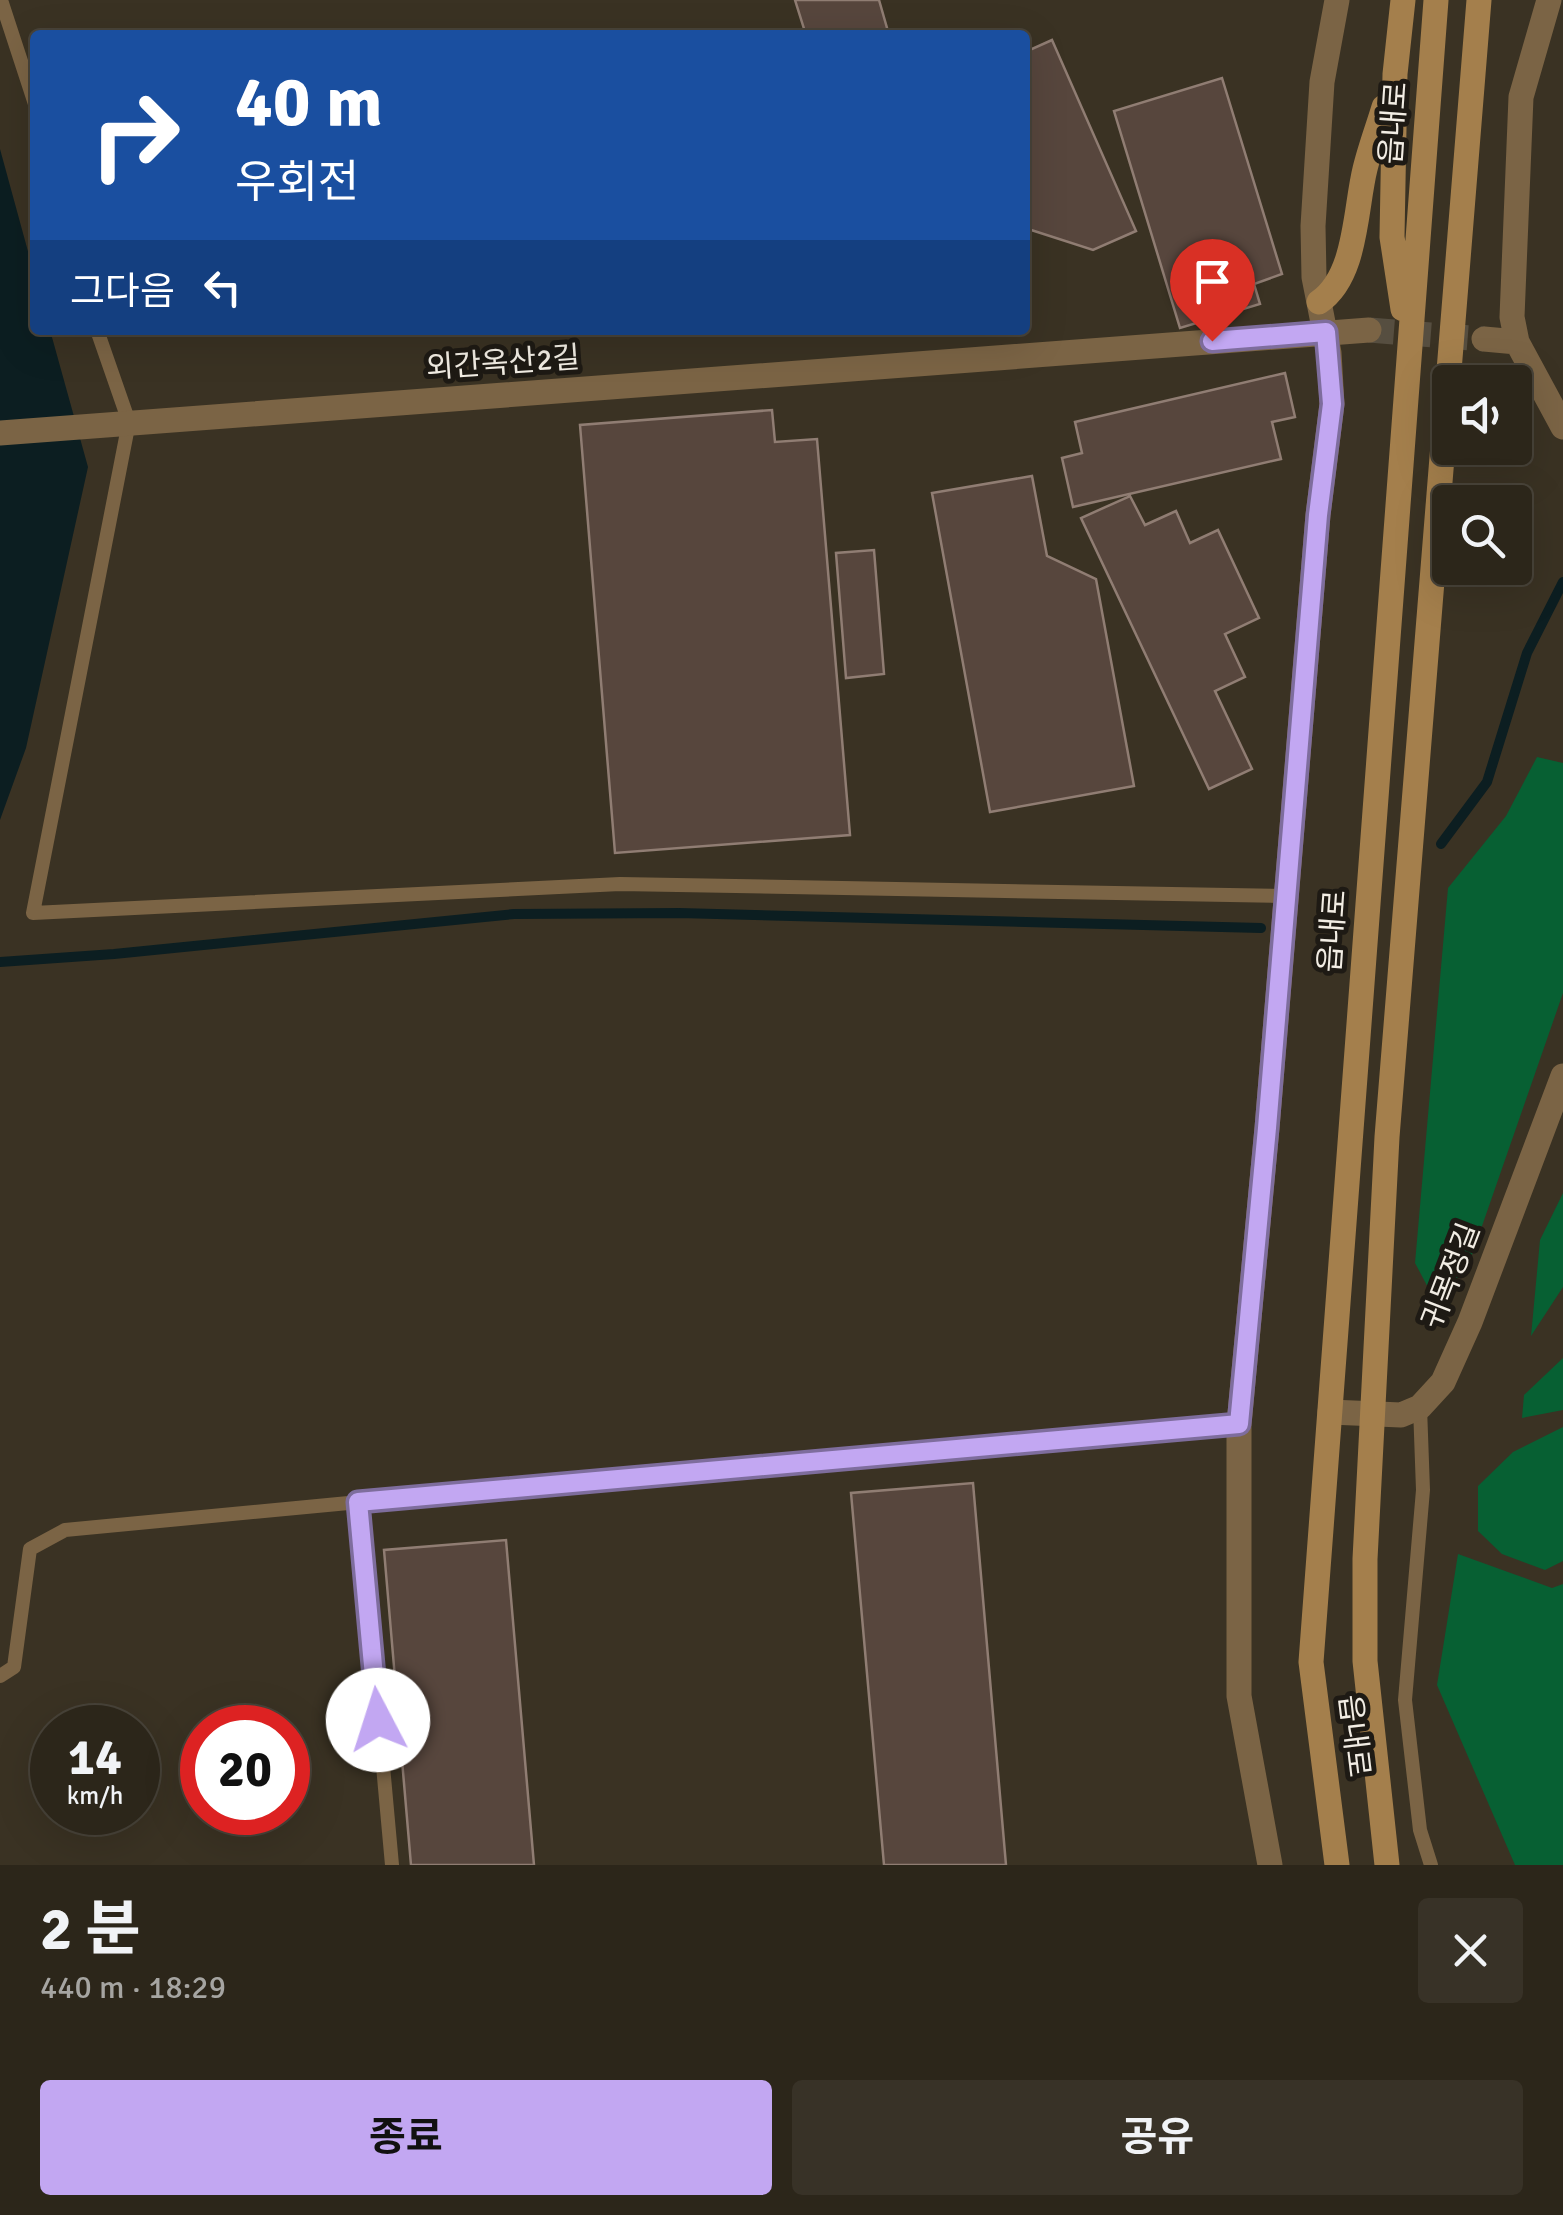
<!DOCTYPE html>
<html lang="ko">
<head>
<meta charset="utf-8">
<style>
  body { margin:0; font-family:Signika,"Noto Sans KR",sans-serif; background:#383227; color:#f1f3f6; height:100vh; display:flex; flex-direction:column; font-size:38px; white-space:nowrap }
  * { box-sizing:border-box; margin:0 }
  p { font-size:32px; color:#a6a5a2 }
  .icon { flex:none; width:55px; height:55px; fill:none; stroke:currentColor; stroke-width:2; stroke-linecap:round; stroke-linejoin:round }
  .map { position:relative; height:1865px; overflow:hidden }
  .side { display:flex; flex-direction:column; background:#2c261a; flex:1 }
  .side>* { flex:none }
  .guide { position:absolute; left:30px; top:30px; width:1000px; height:305px; border-radius:10px; box-shadow:0 10px 40px #0002,0 0 0 2px #484339; background:#1a4fa0; color:#fff; overflow:hidden }
  .tools { position:absolute; left:1432px; top:365px; display:grid; gap:20px }
  .tools a { display:grid; place-items:center; width:100px; height:100px; border-radius:10px; background:#2c261a; box-shadow:0 10px 40px #0002,0 0 0 2px #484339; font-size:50px }
  .speed { position:absolute; left:30px; top:1705px; display:flex; gap:20px; font-size:50px; font-weight:700; text-align:center }
  .speed>* { display:grid; place-content:center; width:130px; height:130px; border-radius:50%; background:#2c261a; box-shadow:0 10px 40px #0002,0 0 0 2px #484339; line-height:1 }
  .speed small { font-size:25px; font-weight:400 }
  .speed .limit { border:15px solid #d22; background:#fff; color:#111 }
  .pin { position:absolute; display:grid; place-items:center; width:85px; height:85px; color:#fff; margin:-102px -42px; border-radius:50% 50% 50% 0; rotate:-45deg; box-shadow:0 0 10px #0007 }
  .pin .icon { rotate:45deg }
  .me { position:absolute; width:110px; margin:-55px; rotate:355deg; stroke-linejoin:round; filter:drop-shadow(0 0 8px #0008) }
  .turn { display:flex; align-items:center; gap:35px; height:210px; padding:0 40px; font-size:45px }
  .turn .icon { width:130px; height:130px; stroke-width:2.5 }
  .turn b { display:block; font-size:70px; line-height:85px }
  .then { display:flex; align-items:center; height:95px; padding:0 40px; background:#0003; gap:20px; font-size:38px }
  .round { display:grid; place-items:center; flex:none; width:105px; height:105px; border-radius:10px; background:#383227 }
  .overview { display:flex; align-items:center; justify-content:space-between; height:170px; padding:0 40px }
  h1 { font-size:60px; font-weight:700; line-height:75px }
  .action { display:flex; gap:20px; margin-top:auto; padding:20px 40px }
  .action a { flex:1; height:115px; border-radius:10px; background:#c2a7f2; color:#111; font-size:40px; font-weight:700; line-height:115px; text-align:center }
  .action a+a { background:#383227; color:#f1f3f6 }
  .map>svg:first-child { display:block }
  .green { fill:#076033 }
  .water { fill:#0c1e21 }
  .lines { fill:none; stroke-linecap:round; stroke-linejoin:round }
  .stream { stroke:#0c1e21; stroke-width:10 }
  .building { fill:#57463d; stroke:#907d73; stroke-width:2.5 }
  .street-tunnel { stroke:#564e40; stroke-width:25; stroke-dasharray:25 12; stroke-linecap:butt }
  .lane { stroke:#7b6445; stroke-width:14 }
  .street { stroke:#7b6445; stroke-width:25 }
  .secondary { stroke:#a47f4c; stroke-width:25 }
  .route-casing { stroke:#7e6d9d; stroke-width:25 }
  .route { stroke:#c2a7f2; stroke-width:18 }
  .labels { text-anchor:middle; dominant-baseline:central; stroke-width:10; stroke-linejoin:round; paint-order:stroke }
  .street-label { font-size:30px; fill:#f2ede4; stroke:#1e1a14 }
</style>
</head>
<body>
<div class="map">
<svg width="1563" height="1865" viewBox="0 0 1563 1865">
  <rect width="100%" height="100%" fill="#3a3223"/>
  <path class="green" d="M1537,757L1563,763V993L1466,1272L1432,1295L1415,1263L1448,888L1506,816Z
    M1563,1193V1287L1531,1336L1540,1240Z
    M1563,1358V1410L1522,1418L1524,1395Z
    M1563,1427V1561L1545,1570L1502,1554L1478,1531V1486L1513,1452Z
    M1458,1554L1552,1588L1563,1584V1865H1515L1437,1685Z"/>
  <path class="water" d="M0,149L35,277V330H50L88,467L26,748L0,820Z"/>
  <g class="lines">
    <path class="stream" d="M1441,844L1487,782L1527,653L1563,582
      M0,962L114,954L514,914L679,913L1261,928"/>
  </g>
  <path class="building" d="M795,0H879L889,35H806Z
    M1052,40L1136,231L1093,250L1025,228V52Z
    M1222,78L1282,274L1254,284L1260,304L1180,328L1114,111Z
    M1285,373L1295,417L1272,422L1281,459L1073,507L1062,458L1082,453L1075,422Z
    M772,410L775,442L817,439L850,835L615,853L580,425Z
    M1032,476L1047,556L1096,579L1134,786L990,812L932,493Z
    M1130,496L1145,525L1176,511L1190,543L1218,530L1259,618L1225,634L1245,677L1215,691L1252,769L1209,789L1081,518Z
    M874,550L884,674L846,678L836,553Z
    M973,1483L1006,1865H884L851,1493Z
    M506,1540L534,1865H411L384,1550Z"/>
  <g class="lines">
    <path class="street-tunnel" d="M1369,330L1484,339"/>
    <path class="lane" d="M1,0L35,104
      M97,330L129,422L33,913L620,884L1286,896
      M1420,1407L1423,1490L1405,1700L1420,1830L1431,1865
      M0,1676L14,1667L30,1549L65,1530L359,1502
      M392,1865L359,1502L1239,1424"/>
    <path class="street" d="M1549,0L1521,97L1512,317L1517,342L1563,427
      M1484,339L1517,342
      M0,433L1369,330
      M1330,1412L1401,1415L1420,1407L1443,1382L1470,1322L1563,1076
      M1270,1865L1239,1696V1424L1267,1128L1318,515L1332,404L1329,353L1314,277L1313,226L1322,82L1337,0"/>
    <path class="secondary" d="M1403,0L1395,74L1392,237L1403,309
      M1319,302C1357,276 1355,209 1365,169C1370,148 1378,127 1384,107
      M1337,1865L1311,1662L1436,0
      M1387,1865L1365,1661V1559L1387,1137L1479,0"/>
  </g>
  <g class="lines">
    <g class="route-casing">
      <path id="route" d="M378,1720L358,1502L1239,1424L1267,1128L1318,515L1332,404L1326,332L1212,341"/>
    </g>
    <use href="#route" class="route"/>
  </g>
  <g class="labels">
    <g class="street-label">
      <text transform="translate(1394 123) rotate(-86)">읍내로</text>
      <text transform="translate(503 363) rotate(-4)">외간옥산2길</text>
      <text transform="translate(1333 931) rotate(-86)">읍내로</text>
      <text transform="translate(1451 1276) rotate(-69)">귀목정길</text>
      <text transform="translate(1354 1736) rotate(83)">읍내로</text>
    </g>
  </g>
</svg>
<div class="tools">
<a><svg class="icon" aria-label="sound" viewBox="0 0 24 24"><path d="M4 9h4l5-4v14l-5-4H4zM17 9q2 3 0 6"/></svg></a>
<a><svg class="icon" aria-label="search" viewBox="0 0 24 24"><circle cx="10" cy="10" r="6"/><path d="M15 15l6 6"/></svg></a>
</div>
<div class="speed"><div>14<small>km/h</small></div><div class="limit">20</div></div>
<div class="pin" style="left:1212px;top:341px;background:#d93025"><svg class="icon" aria-label="arrive" viewBox="0 0 24 24"><path d="M6 21V4h12l-3 4 3 4H6"/></svg></div>
<svg class="me" style="left:378px;top:1720px" viewBox="-20 -20 40 40"><circle r="19" fill="#fff"/><path d="M0-13L10 11 0 6-10 11z" fill="#c2a7f2"/></svg>
<div class="guide">
<div class="turn"><svg class="icon" aria-label="right" viewBox="0 0 24 24"><path d="M7 20v-9h11M14 6l5 5-5 5"/></svg><div><b>40 m</b>우회전</div></div>
<div class="then">그다음<svg class="icon" aria-label="left" viewBox="0 0 24 24"><path d="M17 20v-9H6M10 6l-5 5 5 5"/></svg></div>
</div>
</div>
<section class="side">
<div class="overview"><div><h1>2 분</h1><p>440 m · 18:29</p></div><a class="round"><svg class="icon" aria-label="close" viewBox="0 0 24 24"><path d="M6 6l12 12M18 6L6 18"/></svg></a></div>
<div class="action"><a>종료</a><a>공유</a></div>
</section>
</body>
</html>
